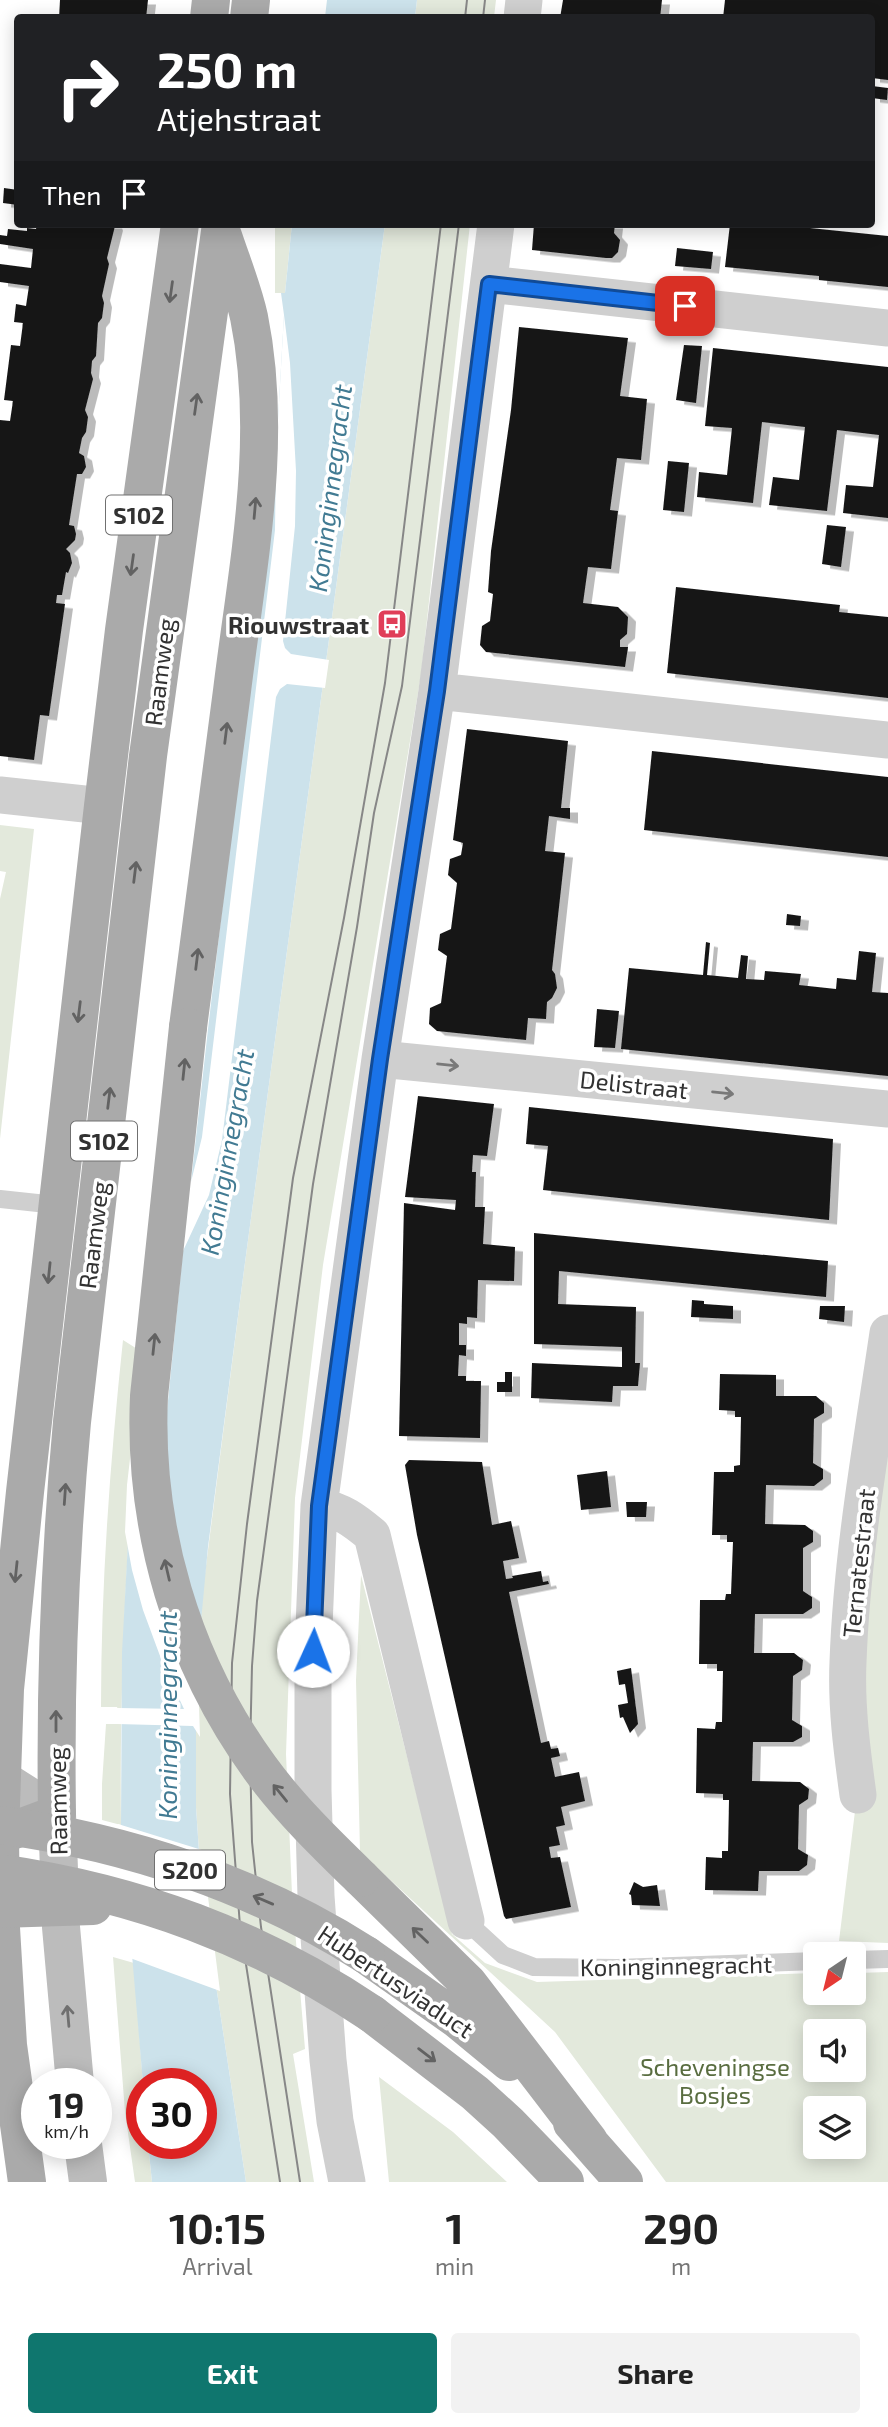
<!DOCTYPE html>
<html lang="en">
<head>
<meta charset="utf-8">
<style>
  body { margin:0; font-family:"Exo 2",sans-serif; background:#f2f2f2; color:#222; height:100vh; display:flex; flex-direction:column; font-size:26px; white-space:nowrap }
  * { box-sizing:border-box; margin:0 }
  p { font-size:23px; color:#767676 }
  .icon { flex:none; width:38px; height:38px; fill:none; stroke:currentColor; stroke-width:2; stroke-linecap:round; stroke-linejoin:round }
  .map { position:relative; height:2182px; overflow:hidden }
  .side { display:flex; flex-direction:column; background:#fff; flex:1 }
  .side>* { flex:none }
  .guide { position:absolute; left:14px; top:14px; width:861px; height:214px; border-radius:7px; box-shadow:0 4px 18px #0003; background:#202124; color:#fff; overflow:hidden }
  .needle { width:46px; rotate:215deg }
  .tools { position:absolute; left:803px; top:1942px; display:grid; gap:14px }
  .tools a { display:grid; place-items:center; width:63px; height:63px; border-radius:7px; background:#fff; box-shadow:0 4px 18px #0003; font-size:35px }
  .speed { position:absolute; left:21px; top:2068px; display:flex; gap:14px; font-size:35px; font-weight:700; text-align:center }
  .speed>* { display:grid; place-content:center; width:91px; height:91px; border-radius:50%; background:#fff; box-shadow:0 4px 18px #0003; line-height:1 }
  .speed small { font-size:18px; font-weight:400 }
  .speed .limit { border:10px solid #d22; background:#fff; color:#111 }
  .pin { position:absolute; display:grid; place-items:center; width:60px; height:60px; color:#fff; margin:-30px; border-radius:14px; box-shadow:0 4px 10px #0006 }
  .me { position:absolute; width:77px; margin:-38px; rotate:2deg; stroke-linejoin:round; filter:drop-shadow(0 0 5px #0008) }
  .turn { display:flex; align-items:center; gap:24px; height:147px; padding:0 28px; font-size:32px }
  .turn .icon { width:91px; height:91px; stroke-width:2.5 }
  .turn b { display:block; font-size:49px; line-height:60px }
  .then { display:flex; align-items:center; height:66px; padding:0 28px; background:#0003; gap:14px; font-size:26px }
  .eta { display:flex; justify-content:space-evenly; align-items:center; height:119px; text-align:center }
  .eta b { font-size:42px; font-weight:700; line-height:49px }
  .button { display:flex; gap:14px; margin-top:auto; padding:14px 28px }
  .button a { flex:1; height:80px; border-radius:7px; background:#0f766e; color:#fff; font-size:28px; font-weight:700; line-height:80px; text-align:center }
  .button a+a { background:#f2f2f2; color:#222 }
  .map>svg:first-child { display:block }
  .green { fill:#e3e9dc; fill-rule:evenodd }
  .water { fill:#cce2eb }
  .pier { fill:#fff }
  .building { fill:#191919; filter:url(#shadow) }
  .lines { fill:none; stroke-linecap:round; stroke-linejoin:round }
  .service { stroke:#cfcfcf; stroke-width:18 }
  .minor { stroke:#cfcfcf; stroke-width:37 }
  .secondary { stroke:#bcbcbc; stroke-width:38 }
  .primary { stroke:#aaa; stroke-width:38 }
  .tram { stroke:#878787; stroke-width:2 }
  .primary-bridge { stroke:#aaa; stroke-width:38 }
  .oneway { stroke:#626262 }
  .oneway2 { stroke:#797979 }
  .oneway3 { stroke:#707070 }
  .route-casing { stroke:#114b97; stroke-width:18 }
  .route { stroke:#1a73e8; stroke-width:12 }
  .labels { text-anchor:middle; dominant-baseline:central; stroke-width:7; stroke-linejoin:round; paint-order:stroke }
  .shield { fill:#fff; stroke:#707070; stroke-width:2 }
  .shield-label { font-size:23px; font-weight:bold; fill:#323232 }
  .poi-label { font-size:24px; font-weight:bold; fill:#323232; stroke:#fff; text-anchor:end }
  .street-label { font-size:24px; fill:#323232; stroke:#fff }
  .park-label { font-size:24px; fill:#596d40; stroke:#fff }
  .water-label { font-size:26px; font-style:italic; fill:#427b93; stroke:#fff }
</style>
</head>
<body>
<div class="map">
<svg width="888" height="2182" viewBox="0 0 888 2182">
  <defs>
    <filter id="shadow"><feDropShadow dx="8" dy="4.5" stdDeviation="0" flood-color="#0004"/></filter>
  </defs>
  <rect width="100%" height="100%" fill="#fff"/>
  <path class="green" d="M417,0H496L494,17H415Z
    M275,224H292L285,293H275Z
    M385,224H470L421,675L323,1265L295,1498L286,1754L292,1894L305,2049L293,2054L314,2182H246L215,1979L199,1852L196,1807V1705L199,1643L203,1589L244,1270Z
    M0,825L34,829L0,1139V899L6,872L0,871Z
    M888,1332V1943L839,1941L857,1795L850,1737Z
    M123,1340L142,1352C129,1509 119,1666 121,1825L102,1820V1784L106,1724H117L120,1715L117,1707H101C101,1584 110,1462 123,1340Z
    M361,1575L452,1934L485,1963L537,1982L815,1973L816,1993H854V1971L858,1973L888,1972V2182H666L555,2032L360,1852L356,1680ZM816,2032H854V2070H816ZM816,2109H854V2147H816Z
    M113,1957L134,1963L143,2084L142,2144H148L152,2182H135L125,2112Z
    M379,2077L453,2132L507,2182H389Z"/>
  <path class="water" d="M327,0H417L415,17H325Z
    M292,224H385L244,1270L208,1547L199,1643L196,1705V1807L199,1852L215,1979L246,2182H152L148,2144H201V2084H143L121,1825L122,1653L131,1485L184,1026L208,1029L276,454L284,315L281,293H285Z"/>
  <path class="pier" d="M284,315L290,363L296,471L295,526L283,641L285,648L291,654L329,660L325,688L287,684L280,689L276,697L222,1140L209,1195L183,1251L167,1411V1466L199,1705L200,1737L193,1726L117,1724V1708L184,1709L163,1664L143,1610L132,1570L125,1532L127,1485L180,1025L208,1029L191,1182L202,1137L275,530L276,455Z
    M118,1824L202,1850L220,1991L130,1958Z"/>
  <path class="building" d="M60,0H148L146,18H59Z
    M563,0H662L660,18H560Z
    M725,0H888V80L872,78V18H723Z
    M872,86L888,88L887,100L872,98Z
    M4,188L18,190V205L3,203Z
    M37,224H114L115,226L107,258L109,264L102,296L104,303L102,318L98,323L96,356L92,361L91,373L93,379L85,410L88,417L86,432L82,438L79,453L84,456L86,467L82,474H77L69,525L74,526L76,534L75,540L66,549L70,553L72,563L68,573L66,572L62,595H57L56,603L65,604L49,716L40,715L34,760L0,756V420L10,421L13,401L4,400L11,345L20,346L23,323L14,322L16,304L26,306L29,286L0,282V264L31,268L33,249L0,244V235L7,236L8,229L27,231V228L36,229Z
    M534,224H615L614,233L620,240L618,252L612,258H606L532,250Z
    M730,224H771L888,236V287L819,280V276L725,267Z
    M677,248L713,252L711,269L675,266Z
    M519,327L628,338L620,396L647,399L641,460L617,458L610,510L618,511L611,569L588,567L583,603L618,607L628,617L627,634L620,640V647H628L625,667L486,652L480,645L482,626L490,621L493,594L488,592L491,551L511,410Z
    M684,345L702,346L696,403L676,400Z
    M713,348L888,367V518L843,513L846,485L873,487L879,435L837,430L827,511L769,505L773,477L799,480L805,427L779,424L762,422L753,503L697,497L699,472L727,475L732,428L705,426Z
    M668,461L689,463L684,512L663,510Z
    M827,525L846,527L841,567L822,564Z
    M676,587L840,605L839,612L888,617V698L667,673Z
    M467,729L568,741L561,808H570V819L549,816L545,851L565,853L552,970L555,974L557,988L552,998L547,1002L546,1019L528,1018L526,1040L437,1031L429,1024L430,1008L441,1003L447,956L438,950L440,934L451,929L457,883L448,875L450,859L461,855L463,843L453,840Z
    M652,751L888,777V857L644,830Z
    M787,914L801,916L800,926L786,925Z
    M706,942L710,943L707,975L738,978L741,955L748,956L746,979L764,980L765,971L801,974L799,985L836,989L837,978L856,980L859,951L876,953L872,992L888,993V1076L621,1049L629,968L703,975Z
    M597,1009L619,1011L615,1048L594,1047Z
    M418,1096L494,1104L487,1156L473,1155L472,1172H476L475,1207H485L483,1244L515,1247L514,1281L478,1280L477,1318L467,1317V1324L459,1323V1345H466V1356L459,1355L458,1376H466V1381H481L480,1438L399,1436L404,1203L455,1210L456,1200L405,1197Z
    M529,1107L833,1139L829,1220L543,1190L548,1146L526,1144Z
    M534,1233L828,1261L826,1297L559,1271L558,1304L636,1307L635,1363H640L638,1386H613L612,1402L531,1398L532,1363L622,1367V1347L534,1344Z
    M692,1300L704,1301V1304L733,1306V1319L691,1317Z
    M820,1306H845L844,1322L819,1319Z
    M505,1372H512V1392H497V1382H505Z
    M720,1374L776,1375V1396H816L824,1403V1413L814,1419L813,1463L823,1469V1479L814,1486L766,1485L765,1524L805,1525L813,1531V1542L803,1548V1591L812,1597V1608L803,1614H755L754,1653H794L803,1660L802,1670L793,1676L792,1720L802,1726V1737L793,1742H753L752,1781L800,1782L809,1789L808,1799L799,1805L798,1849L808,1855L807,1865L799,1871H759L758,1891L705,1890L706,1857L722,1858V1851H728L729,1800H723V1794L696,1793L697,1728L715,1729L716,1722H722L723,1671H717V1664H699L700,1600H725L726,1594H731L733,1542H727V1535H712L714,1472H734V1466L740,1465L741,1417H735V1411L719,1410Z
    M409,1460L482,1462L492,1525L511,1521L519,1558L503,1561L506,1579L513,1578L512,1576L541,1571L543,1582L548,1581L549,1584L509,1592L541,1743L549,1741L551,1749L558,1748L560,1756L551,1758L555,1777L579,1772L585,1801L561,1807L565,1825L556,1827L560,1845L549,1847L551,1858L560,1857L571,1907L506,1919L504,1916L417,1535L405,1465Z
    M607,1471L611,1507L581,1510L577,1475Z
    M626,1502H647L646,1517H627Z
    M631,1668L638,1724L630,1733L623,1717L620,1718L618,1705L628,1703L625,1684L619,1685L617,1671Z
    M634,1882L643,1887L657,1885L660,1906L632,1905L631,1895L629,1894Z"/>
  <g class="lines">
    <path class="service" d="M0,1199L56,1205
      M466,1921L503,1955L534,1967L617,1968L816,1961
      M854,1960L888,1959"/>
    <path class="minor" d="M522,18L524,0
      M489,284L888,328
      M437,691L888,740
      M0,795L103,806
      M380,1059L888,1109
      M319,1506C342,1511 354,1520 372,1535L466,1921
      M858,1795C852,1751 846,1706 848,1662C852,1551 872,1442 888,1333
      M347,2182L335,2121L328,2060L316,1896L313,1790V1651L319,1506L380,1059L437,691L496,224"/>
    <path class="secondary" d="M2,1779L57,1814L61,1927L75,2084
      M83,2144L88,2182"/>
    <path class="primary" d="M209,18L211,0
      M249,18L251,0
      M188,1027C203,915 217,803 232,691C247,568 274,440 249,317C243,290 232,263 223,236
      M9,1832L57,1814C55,1683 60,1553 72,1422L148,756L221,224
      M361,1878L468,1983L589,2141
      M366,1955L458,2020L509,2062
      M372,2014L475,2093L508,2123L565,2182
      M572,2123L624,2182
      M27,2182L8,2045L1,1928L0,1834L5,1689L25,1492L103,806L124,630L180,224"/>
    <path class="tram" d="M465,18L467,0
      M483,18L485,0
      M280,2182L240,1926L230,1794L232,1663L247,1524L293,1178L344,918L385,683L441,224
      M300,2182L261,1927L252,1842L250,1751L252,1666L257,1601L313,1184L357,927L374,813L402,686L459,224"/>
    <path class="primary-bridge" d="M188,1027L149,1396C143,1528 182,1661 260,1768C289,1808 325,1843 361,1878
      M0,1825C129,1842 256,1885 366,1955
      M0,1873C137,1893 257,1937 372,2014
      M0,1909L93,1906"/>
  </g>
  <defs><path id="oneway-shaft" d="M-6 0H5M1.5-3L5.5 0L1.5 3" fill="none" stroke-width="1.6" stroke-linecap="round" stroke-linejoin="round" transform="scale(1.75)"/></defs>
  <g class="oneway">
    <use href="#oneway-shaft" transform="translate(171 292) rotate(98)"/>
    <use href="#oneway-shaft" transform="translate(196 404) rotate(-82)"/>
    <use href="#oneway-shaft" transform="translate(255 508) rotate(-85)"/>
    <use href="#oneway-shaft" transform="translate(132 565) rotate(98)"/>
    <use href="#oneway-shaft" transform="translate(226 733) rotate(-83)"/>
    <use href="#oneway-shaft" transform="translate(135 872) rotate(-83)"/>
    <use href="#oneway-shaft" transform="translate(197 959) rotate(-83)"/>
    <use href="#oneway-shaft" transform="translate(79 1012) rotate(97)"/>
    <use href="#oneway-shaft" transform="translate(184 1069) rotate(-84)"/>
    <use href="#oneway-shaft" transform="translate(109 1098) rotate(-83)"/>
    <use href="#oneway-shaft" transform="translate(49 1273) rotate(96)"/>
    <use href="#oneway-shaft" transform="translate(154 1344) rotate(-84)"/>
    <use href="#oneway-shaft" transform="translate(65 1494) rotate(-86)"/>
    <use href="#oneway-shaft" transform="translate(167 1570) rotate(-103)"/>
    <use href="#oneway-shaft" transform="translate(16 1572) rotate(96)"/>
    <use href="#oneway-shaft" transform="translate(56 1721) rotate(-90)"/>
    <use href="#oneway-shaft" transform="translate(280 1793) rotate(-129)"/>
    <use href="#oneway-shaft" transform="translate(263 1900) rotate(-157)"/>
    <use href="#oneway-shaft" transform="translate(420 1935) rotate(-136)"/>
    <use href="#oneway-shaft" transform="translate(427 2055) rotate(37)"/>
  </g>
  <g class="oneway2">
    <use href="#oneway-shaft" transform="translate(448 1065) rotate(6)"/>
    <use href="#oneway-shaft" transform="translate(723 1093) rotate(6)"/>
  </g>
  <use class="oneway3" href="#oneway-shaft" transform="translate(68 2016) rotate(-95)"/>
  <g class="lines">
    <g class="route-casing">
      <path id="route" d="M313,1651L319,1506L380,1059L437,691L489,284L685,306"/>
    </g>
    <use href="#route" class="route"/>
  </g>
  <defs>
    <g id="bus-square" transform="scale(1.575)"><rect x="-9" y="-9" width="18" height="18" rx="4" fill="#e03e58" stroke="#fff"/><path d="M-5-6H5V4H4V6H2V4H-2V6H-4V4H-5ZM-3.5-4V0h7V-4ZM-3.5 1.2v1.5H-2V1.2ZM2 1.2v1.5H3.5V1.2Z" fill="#fff"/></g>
  </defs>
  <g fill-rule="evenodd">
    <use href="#bus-square" x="392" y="624"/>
  </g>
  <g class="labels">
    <g class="shield">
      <rect x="106" y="495.5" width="66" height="39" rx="5"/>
      <rect x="71" y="1121.5" width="66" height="39" rx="5"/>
      <rect x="155" y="1850.5" width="70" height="39" rx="5"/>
    </g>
    <g class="shield-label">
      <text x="139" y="515">S102</text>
      <text x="104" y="1141">S102</text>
      <text x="190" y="1870">S200</text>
    </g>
    <g class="poi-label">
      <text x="369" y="624">Riouwstraat</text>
    </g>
    <g class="street-label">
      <text transform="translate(159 672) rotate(-83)">Raamweg</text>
      <text transform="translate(634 1084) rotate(6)">Delistraat</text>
      <text transform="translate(93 1235) rotate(-83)">Raamweg</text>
      <text transform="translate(858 1563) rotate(-84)">Ternatestraat</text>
      <text transform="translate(57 1801) rotate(-91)">Raamweg</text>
      <text transform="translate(676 1965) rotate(-1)">Koninginnegracht</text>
      <text transform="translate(396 1981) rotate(34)">Hubertusviaduct</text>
    </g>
    <g class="park-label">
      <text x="715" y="2066">Scheveningse<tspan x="715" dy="28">Bosjes</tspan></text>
    </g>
    <g class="water-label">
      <text transform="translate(329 488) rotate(-83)">Koninginnegracht</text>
      <text transform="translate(226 1152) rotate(-80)">Koninginnegracht</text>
      <text transform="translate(166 1715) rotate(-90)">Koninginnegracht</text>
    </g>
  </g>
</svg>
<div class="tools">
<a><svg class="needle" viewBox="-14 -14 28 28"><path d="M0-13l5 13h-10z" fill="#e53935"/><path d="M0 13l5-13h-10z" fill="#767676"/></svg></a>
<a><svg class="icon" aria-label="sound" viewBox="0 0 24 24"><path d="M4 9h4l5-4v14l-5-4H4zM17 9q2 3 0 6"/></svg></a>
<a><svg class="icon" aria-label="layers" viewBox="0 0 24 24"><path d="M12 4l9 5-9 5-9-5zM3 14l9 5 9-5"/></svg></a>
</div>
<div class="speed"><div>19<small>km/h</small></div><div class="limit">30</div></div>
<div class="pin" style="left:685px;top:306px;background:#d93025"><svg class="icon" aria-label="arrive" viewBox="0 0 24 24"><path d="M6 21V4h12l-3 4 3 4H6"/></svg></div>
<svg class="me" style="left:313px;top:1651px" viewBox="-20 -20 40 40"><circle r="19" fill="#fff"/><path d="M0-13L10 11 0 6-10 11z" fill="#1a73e8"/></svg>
<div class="guide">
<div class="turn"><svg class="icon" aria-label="right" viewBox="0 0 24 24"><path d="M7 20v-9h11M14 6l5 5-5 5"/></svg><div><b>250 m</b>Atjehstraat</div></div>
<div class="then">Then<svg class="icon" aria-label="arrive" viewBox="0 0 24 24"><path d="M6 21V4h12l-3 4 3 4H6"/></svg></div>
</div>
</div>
<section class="side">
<div class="eta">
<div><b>10:15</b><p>Arrival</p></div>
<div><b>1</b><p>min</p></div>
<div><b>290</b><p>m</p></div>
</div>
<div class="button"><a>Exit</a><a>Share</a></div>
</section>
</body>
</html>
